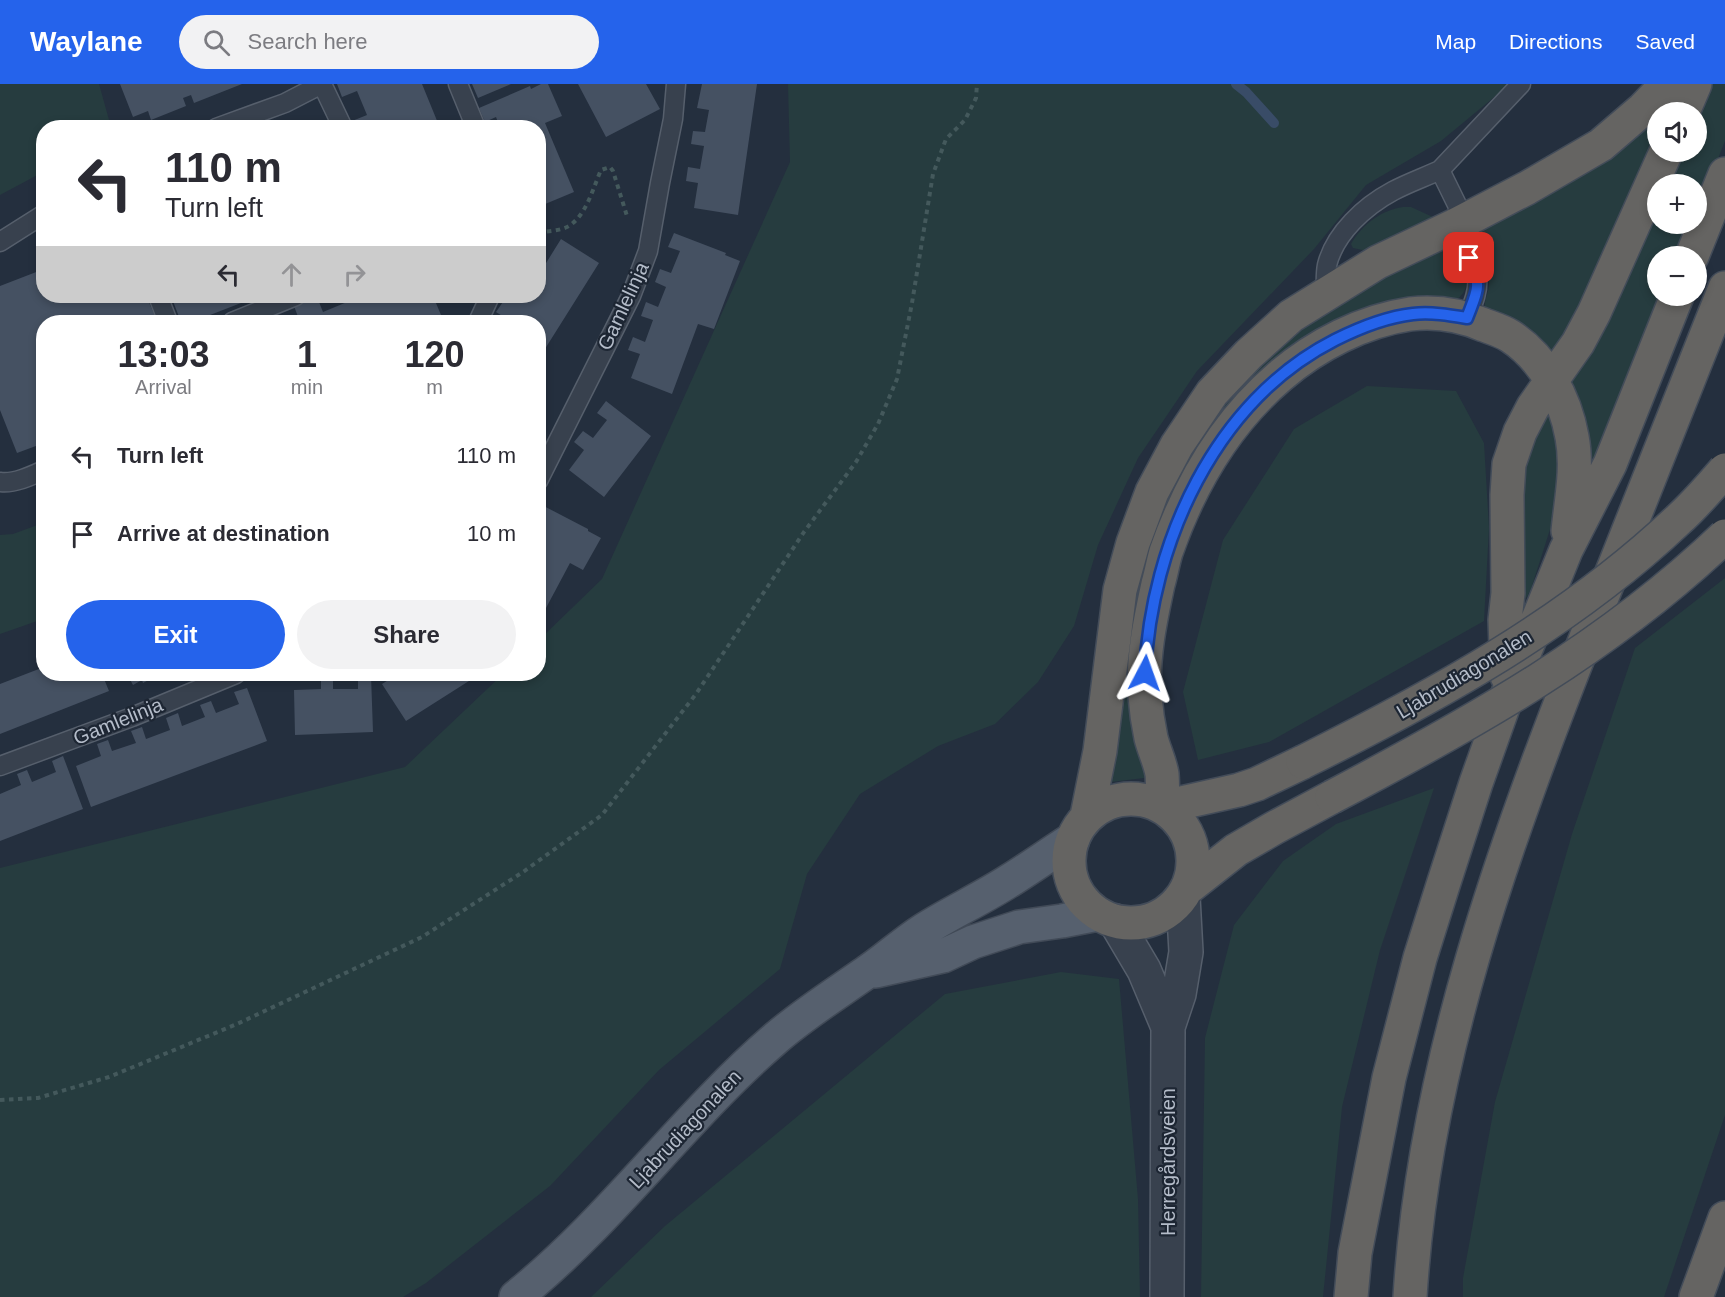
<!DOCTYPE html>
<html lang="en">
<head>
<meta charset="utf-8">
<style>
  body { margin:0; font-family:Arial,sans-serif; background:#f2f2f3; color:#2b2b33; height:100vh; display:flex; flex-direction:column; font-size:22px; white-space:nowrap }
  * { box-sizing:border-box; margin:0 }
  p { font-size:20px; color:#7c7c81 }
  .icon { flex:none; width:33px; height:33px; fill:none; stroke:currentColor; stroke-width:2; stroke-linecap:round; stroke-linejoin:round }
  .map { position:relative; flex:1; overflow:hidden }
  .drawer { position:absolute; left:36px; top:231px; width:510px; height:366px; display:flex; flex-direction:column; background:#fff; border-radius:24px; box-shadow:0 3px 9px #0003 }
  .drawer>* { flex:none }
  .guide { position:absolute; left:36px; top:36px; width:510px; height:183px; border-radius:24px; box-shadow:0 3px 9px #0003; background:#fff; color:#2b2b33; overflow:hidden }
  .fabs { position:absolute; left:1647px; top:18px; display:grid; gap:12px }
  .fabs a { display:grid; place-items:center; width:60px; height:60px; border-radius:50%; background:#fff; box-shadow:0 3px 9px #0003; font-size:30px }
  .pin { position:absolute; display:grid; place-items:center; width:51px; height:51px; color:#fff; margin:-26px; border-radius:12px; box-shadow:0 3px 9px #0006 }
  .me { position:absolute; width:66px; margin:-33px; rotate:4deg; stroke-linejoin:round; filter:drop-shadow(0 0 4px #0008) }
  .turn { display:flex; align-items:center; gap:21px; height:126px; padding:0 30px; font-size:27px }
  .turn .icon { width:78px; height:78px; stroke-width:2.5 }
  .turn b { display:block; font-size:42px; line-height:51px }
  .lanes { display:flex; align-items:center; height:57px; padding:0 30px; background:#0003; justify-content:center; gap:30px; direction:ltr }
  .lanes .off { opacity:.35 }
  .eta { display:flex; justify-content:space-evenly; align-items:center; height:102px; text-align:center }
  .eta b { font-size:36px; font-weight:800; line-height:42px }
  .cta { display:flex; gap:12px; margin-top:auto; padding:12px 30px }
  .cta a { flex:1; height:69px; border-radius:36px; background:#2563eb; color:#fff; font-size:24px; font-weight:800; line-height:69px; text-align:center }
  .cta a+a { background:#f2f2f3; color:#2b2b33 }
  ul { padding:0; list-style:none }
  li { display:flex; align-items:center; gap:18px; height:78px; padding:0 30px }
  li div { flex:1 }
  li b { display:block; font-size:22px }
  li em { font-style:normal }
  header { display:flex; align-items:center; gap:36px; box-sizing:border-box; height:84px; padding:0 30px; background:#2563eb; color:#fff }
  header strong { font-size:28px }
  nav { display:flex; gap:33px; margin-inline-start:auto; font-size:21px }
  .search { width:420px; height:54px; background:#f2f2f3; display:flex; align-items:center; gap:15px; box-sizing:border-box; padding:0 21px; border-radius:33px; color:#7c7c81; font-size:22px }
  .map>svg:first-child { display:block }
  .green { fill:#263c3f }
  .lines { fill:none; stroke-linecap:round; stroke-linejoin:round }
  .stream { stroke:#394c67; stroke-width:10 }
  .building { fill:#455162 }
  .service-casing { stroke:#565f6c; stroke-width:21 }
  .tertiary-casing { stroke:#565f6c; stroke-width:36 }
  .primary-casing { stroke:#414a57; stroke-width:36 }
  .trunk-casing { stroke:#434c59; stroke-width:36 }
  .path { stroke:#44595c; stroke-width:4; stroke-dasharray:4.5 4.5; stroke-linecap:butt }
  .service { stroke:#38414e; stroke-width:18 }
  .tertiary { stroke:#38414e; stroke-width:33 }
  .primary { stroke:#56606e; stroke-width:33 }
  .trunk { stroke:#656462; stroke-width:33 }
  .trunk-bridge-casing { stroke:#434c59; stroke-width:36; stroke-linecap:butt }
  .trunk-bridge { stroke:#656462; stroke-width:33 }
  .route-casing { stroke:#184099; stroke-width:15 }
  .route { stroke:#2563eb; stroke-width:10 }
  .labels { text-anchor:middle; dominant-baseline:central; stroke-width:4.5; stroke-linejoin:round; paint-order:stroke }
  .street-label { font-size:20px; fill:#b4bcc9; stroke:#1d2633 }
</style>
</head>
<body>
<header>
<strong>Waylane</strong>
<div class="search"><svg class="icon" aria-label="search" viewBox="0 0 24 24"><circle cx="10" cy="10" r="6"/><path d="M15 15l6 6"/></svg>Search here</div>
<nav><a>Map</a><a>Directions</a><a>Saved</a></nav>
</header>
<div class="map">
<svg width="1725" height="1213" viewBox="0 0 1725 1213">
  <rect width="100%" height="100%" fill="#242f3e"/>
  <path class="green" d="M0,0H99L111,43L44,44L43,88L0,111Z
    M788,0H1510L1441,57L1366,101L1314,165L1197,287L1138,374L1098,461L1074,542L1038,598L995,640L938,662L860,710L807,790L780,885L659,986L550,1102L426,1199L403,1213H0V784L405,683L503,590H538L539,556L602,495L790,78Z
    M1709,0H1725V57L1697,128L1696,100H1663L1678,68H1696V28Z
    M1657,33V59L1557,272L1485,224C1484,216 1489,208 1489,200C1489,182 1477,165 1470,149Z
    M1657,113L1658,140H1692L1679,172H1658V212H1663L1599,370L1594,375L1590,372L1587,340L1569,296Z
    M1403,123H1411L1435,134L1367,167L1353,164L1351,160C1362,141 1381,126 1403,123Z
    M1450,158C1458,175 1478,201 1457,215L1381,221L1178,407L1147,692L1144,694L1111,698L1109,692L1131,522L1157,434L1191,368L1217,330L1250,288L1299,244L1347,210Z
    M1367,302L1456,307L1484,359L1489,444L1484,537L1269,658L1198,676L1183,608L1223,456L1294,345Z
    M1549,324L1560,369L1554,433L1531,505L1527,513L1524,515L1521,514L1523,382Z
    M43,439V535L0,550V451L13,450Z
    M1725,494V1031L1664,1213H1463V1194L1495,1018L1572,750L1635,564Z
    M1434,704L1380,866L1342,1023L1323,1213H1201L1205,954L1234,841L1283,777L1336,740Z
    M1061,888L1119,895L1138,1115L1140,1213H591L665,1142L945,910Z"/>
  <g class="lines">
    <path class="stream" d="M1236,0L1246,8L1274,39"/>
  </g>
  <path class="building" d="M120,0H242L194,19L191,11L183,14L186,22L151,36L148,27L133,33Z
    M337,0H422L440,44H354L352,37L367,31L357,7L342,13Z
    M472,0H511L478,14Z
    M541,0H548L562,32L545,39L574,108L538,123V44H500L496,33L485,38L479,24L530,2L531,5Z
    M578,0H646L660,25L606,53Z
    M702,0H757L738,131L694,124L698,99L686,97L688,83L700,85L704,62L691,60L693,47L705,48L709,26L697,24Z
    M674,149L726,169L725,171L740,177L714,245L698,240L672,310L631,294L640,270L628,266L633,253L645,258L653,236L641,232L646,218L658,223L666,203L655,198L660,185L671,189L680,167L668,163Z
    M561,155L599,179L538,276V238H509L510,237L496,228L507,212H516L523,216L526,212H538V192Z
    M44,185V212H132L135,219L147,214L157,237L153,238H44V359L17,369L0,326V202Z
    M171,212H238L241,219L192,238H181Z
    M344,212H433L444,238H300L294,222L317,213L323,228L347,218Z
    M606,317L651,352L604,413L569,386L584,366L574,358L583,347L593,354L607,336L597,329Z
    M538,419L588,445V447L601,454L583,486L570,479L538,539V445L543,437L538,434Z
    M44,583V590H102L109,607L0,650V600Z
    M127,590H160L143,599L142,596L133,601Z
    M398,590H480L406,637L382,600Z
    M371,591L373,648L295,651L294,606L321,605V593L333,592V605H358V592Z
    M247,604L267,657L91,723L76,682L101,672L97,660L108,656L112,667L136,659L131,647L142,643L146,655L170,646L166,634L178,629L182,642L205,633L200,621L211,617L216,629L239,620L234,608Z
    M63,672L83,725L0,757V710L21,701L17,690L27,686L32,698L56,688L52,677Z"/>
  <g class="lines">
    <g class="service-casing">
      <path id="service" d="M322,0L343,44
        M458,0L476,44
        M216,44L285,19L322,0
        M1465,137L1440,86L1521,0
        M1454,142L1477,191C1479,207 1473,220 1467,234
        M0,158L44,130
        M1326,209C1326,200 1325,191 1327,181C1335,149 1365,122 1393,107C1408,99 1425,93 1440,86
        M158,212L168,238
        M232,238L296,212
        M478,238L490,212
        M538,397L631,212L648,167L660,99L673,35L676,0
        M0,398C14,400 31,392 44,386
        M0,682L132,633L236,590"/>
    </g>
    <g class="tertiary-casing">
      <path id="tertiary" d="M1115,837L1144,886L1168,943
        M1167,1213L1168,943L1179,910L1186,868L1183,813"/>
    </g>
    <g class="primary-casing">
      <path id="primary" d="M876,887L943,872L973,858L1019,843L1062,837L1098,830
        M516,1213C612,1136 683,1034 776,954C804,930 834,911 864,890C884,877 902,860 922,847C950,829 981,815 1009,797C1030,784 1051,769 1073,755"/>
    </g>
    <g class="trunk-casing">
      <path id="trunk" d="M1683,28L1695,0
        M1692,172L1725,90
        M1507,592L1505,536L1508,509L1507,411L1509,380L1520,348L1533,323L1578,259L1594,229L1666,68
        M1069 777a62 62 0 1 1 124 0a62 62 0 1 1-124 0Z
        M1163,723C1162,712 1163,701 1162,690C1160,678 1154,666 1151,654C1148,640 1146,626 1145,612C1142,574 1150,537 1158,500C1161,490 1163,478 1166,468C1189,402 1226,338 1280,292C1316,261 1363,237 1410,230C1435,227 1461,231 1484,241C1492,244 1502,247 1510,252C1544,274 1565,314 1572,353C1578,384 1571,416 1568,447
        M1163,723L1239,706L1257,700L1303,678
        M1087,732L1100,667L1120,506L1133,459L1152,408L1177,361L1212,309L1249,270L1291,232L1378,178L1454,142L1527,104L1601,61L1643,25L1667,0
        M1189,803L1236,766L1274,744L1332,713
        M1351,1213L1355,1169L1389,994L1420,874L1444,798L1476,699L1508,609L1566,466L1610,380L1677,212
        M1410,1213C1424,982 1503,764 1587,551C1633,435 1679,319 1725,204
        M1696,1213L1725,1134"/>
    </g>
    <path class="path" d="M538,149C548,147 558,147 567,143C586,133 593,104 601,86L610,83L613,87L627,132
      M0,1016L38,1014L109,993L237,940L422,853L523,788L602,731L696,610L804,448L856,378L878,340L897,295L912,219L933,90L946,55L965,36L976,14L977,0"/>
    <use href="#service" class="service"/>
    <use href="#tertiary" class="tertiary"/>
    <use href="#primary" class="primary"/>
    <use href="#trunk" class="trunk"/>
    <g class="trunk-bridge-casing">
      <path id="trunk-bridge" d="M1303,678C1436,612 1569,539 1678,436C1695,421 1710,403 1725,386
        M1332,713C1473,639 1609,563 1725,452"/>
    </g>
    <use href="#trunk-bridge" class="trunk-bridge"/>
  </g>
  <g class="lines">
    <g class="route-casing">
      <path id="route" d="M1145,589C1151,459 1215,317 1335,256C1359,244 1386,233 1413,230C1431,228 1449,231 1467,234C1478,205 1482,203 1469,174"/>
    </g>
    <use href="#route" class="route"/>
  </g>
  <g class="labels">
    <g class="street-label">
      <text transform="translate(623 222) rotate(-65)">Gamlelinja</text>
      <text transform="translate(1464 590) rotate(-31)">Ljabrudiagonalen</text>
      <text transform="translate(118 637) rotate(-22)">Gamlelinja</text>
      <text transform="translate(685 1045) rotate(-47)">Ljabrudiagonalen</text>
      <text transform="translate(1168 1078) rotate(-90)">Herregårdsveien</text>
    </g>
  </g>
</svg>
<div class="fabs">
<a><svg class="icon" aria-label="sound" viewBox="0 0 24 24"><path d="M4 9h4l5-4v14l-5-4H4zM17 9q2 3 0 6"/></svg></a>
<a>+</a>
<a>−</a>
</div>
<div class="pin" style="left:1469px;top:174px;background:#d93025"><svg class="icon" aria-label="arrive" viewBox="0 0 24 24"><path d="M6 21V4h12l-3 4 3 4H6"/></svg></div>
<svg class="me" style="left:1145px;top:589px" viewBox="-20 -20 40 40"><path d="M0-17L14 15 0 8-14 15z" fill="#2563eb" stroke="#fff" stroke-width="4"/></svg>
<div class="guide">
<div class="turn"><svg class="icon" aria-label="left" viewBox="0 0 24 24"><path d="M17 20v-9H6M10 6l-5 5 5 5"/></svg><div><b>110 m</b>Turn left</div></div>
<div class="lanes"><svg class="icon" aria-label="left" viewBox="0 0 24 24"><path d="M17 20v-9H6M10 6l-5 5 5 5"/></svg><svg class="icon off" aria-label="ahead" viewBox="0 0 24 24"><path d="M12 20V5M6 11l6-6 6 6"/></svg><svg class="icon off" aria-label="right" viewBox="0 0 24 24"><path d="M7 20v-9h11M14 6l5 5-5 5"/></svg></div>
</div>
<section class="drawer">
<div class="eta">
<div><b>13:03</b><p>Arrival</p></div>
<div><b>1</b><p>min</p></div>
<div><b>120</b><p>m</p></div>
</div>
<ul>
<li><svg class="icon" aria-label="left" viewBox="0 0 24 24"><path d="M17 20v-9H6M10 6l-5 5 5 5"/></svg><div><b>Turn left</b></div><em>110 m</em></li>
<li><svg class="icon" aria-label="arrive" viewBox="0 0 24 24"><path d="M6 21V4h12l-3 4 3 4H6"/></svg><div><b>Arrive at destination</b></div><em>10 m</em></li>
</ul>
<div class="cta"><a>Exit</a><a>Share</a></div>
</section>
</div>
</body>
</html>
